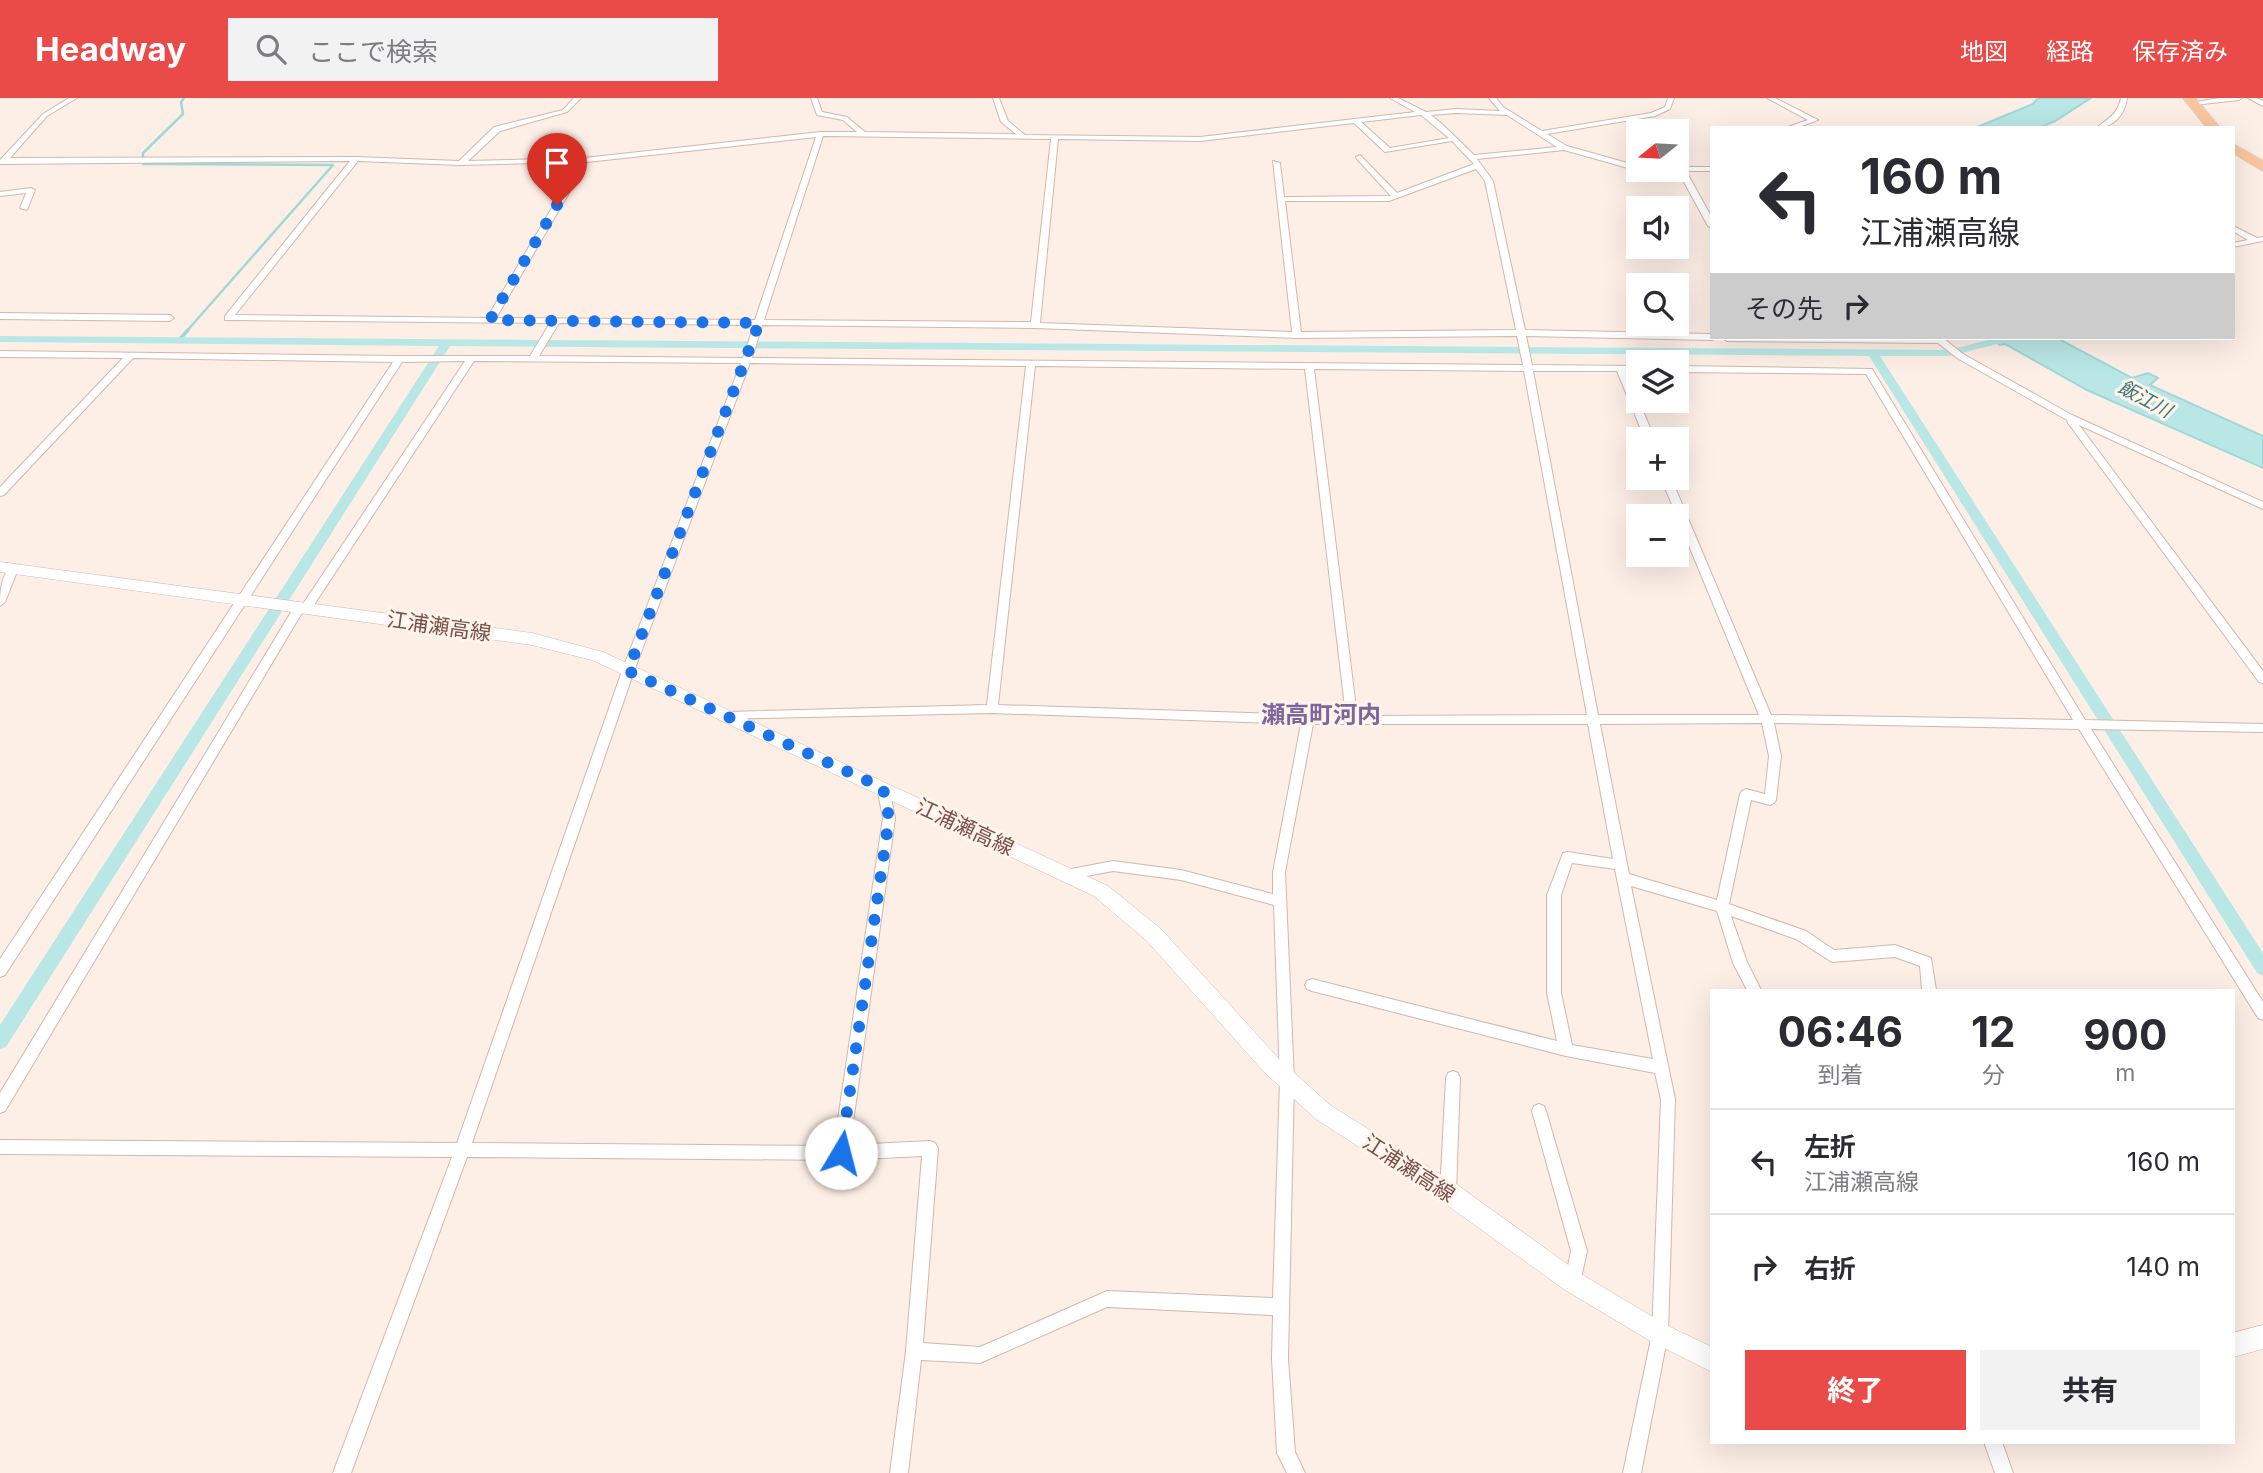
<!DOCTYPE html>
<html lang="ja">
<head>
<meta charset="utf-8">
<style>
  body { margin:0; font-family:Inter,"Noto Sans JP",sans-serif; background:#f2f2f3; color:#2b2b33; height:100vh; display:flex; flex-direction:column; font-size:26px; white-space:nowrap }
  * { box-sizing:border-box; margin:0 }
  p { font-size:23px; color:#7c7c81 }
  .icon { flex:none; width:38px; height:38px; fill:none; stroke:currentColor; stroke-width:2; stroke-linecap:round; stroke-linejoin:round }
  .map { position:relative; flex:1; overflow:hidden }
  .panel { position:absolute; left:1710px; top:891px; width:525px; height:455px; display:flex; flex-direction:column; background:#fff; border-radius:0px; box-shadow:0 7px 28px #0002 }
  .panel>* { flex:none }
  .banner { position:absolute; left:1710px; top:28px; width:525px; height:214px; border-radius:0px; box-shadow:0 7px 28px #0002; background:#fff; color:#2b2b33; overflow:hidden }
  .needle { width:46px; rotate:252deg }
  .fabs { position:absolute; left:1626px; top:21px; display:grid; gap:14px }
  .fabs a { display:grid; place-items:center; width:63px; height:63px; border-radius:0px; background:#fff; box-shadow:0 7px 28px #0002; font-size:35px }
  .pin { position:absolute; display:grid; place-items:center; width:60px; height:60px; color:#fff; margin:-72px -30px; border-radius:50% 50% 50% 0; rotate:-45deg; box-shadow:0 0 7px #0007 }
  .pin .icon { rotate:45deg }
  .me { position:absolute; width:77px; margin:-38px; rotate:8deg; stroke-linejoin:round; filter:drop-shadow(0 0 5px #0008) }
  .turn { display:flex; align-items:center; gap:24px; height:147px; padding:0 35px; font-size:32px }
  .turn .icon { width:91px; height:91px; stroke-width:2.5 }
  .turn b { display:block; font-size:49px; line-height:60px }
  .then { display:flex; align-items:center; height:66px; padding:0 35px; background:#0003; gap:14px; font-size:26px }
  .eta { display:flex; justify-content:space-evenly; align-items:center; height:119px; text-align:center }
  .eta b { font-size:42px; font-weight:700; line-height:49px }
  .primary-button { display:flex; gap:14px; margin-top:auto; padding:14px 35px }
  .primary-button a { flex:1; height:80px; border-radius:0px; background:#ea4b48; color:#fff; font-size:28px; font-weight:700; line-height:80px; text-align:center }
  .primary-button a+a { background:#f2f2f3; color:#2b2b33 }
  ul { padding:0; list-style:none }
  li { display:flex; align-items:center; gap:21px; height:105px; padding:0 35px; border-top:2px solid #e1e1e2 }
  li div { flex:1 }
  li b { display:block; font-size:26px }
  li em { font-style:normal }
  header { display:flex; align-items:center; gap:42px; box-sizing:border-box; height:98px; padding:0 35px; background:#ea4b48; color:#fff }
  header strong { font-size:33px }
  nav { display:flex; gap:38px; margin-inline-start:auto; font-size:24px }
  .search { width:490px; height:63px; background:#f2f2f3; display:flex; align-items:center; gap:18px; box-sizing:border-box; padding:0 24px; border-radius:0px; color:#7c7c81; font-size:26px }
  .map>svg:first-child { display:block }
  .water { fill:#b9e7e5; stroke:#9fd9d7; stroke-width:2 }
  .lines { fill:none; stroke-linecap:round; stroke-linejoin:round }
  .stream-far1 { stroke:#9fd9d7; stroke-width:2.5 }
  .stream { stroke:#9fd9d7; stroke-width:3.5 }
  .canal { fill:#b9e7e5; fill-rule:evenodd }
  .minor-casing { stroke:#d1b7ad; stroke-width:2 }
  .secondary-casing { stroke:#d7b7ad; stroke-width:1 }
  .primary-casing { stroke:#d9cecc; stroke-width:2 }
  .minor { fill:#fff; fill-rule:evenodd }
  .secondary { fill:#fff; fill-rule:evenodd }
  .primary { fill:#fdc59d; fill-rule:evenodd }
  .route { stroke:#1a73e8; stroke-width:12; stroke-dasharray:0 21.6 }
  .labels { text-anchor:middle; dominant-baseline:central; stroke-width:6; stroke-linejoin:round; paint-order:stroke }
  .far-water-label { font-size:19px; font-style:italic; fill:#3a7673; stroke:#fff4ec }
  .street-label { font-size:21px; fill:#775049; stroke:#fff4ec }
  .quarter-label { font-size:24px; font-weight:bold; fill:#7e659b; stroke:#fff4ec }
</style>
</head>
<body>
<header>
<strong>Headway</strong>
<div class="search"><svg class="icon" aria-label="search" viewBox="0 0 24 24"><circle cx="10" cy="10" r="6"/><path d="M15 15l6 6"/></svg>ここで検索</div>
<nav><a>地図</a><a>経路</a><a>保存済み</a></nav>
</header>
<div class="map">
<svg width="2263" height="1375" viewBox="0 0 2263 1375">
  <rect width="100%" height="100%" fill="#fdefe6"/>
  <path class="water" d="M2038,0H2091L2055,23L2039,30H1975L2033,6Z
    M1996,240H2057L2132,280L2148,275L2158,280L2150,287L2263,338V370L2087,292L2005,246L2000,247L1992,242Z"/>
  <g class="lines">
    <path class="stream-far1" d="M184,0L181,4L183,16L143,55V66L333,67L186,234"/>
    <path class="stream" d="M179,242L188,232"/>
    <path class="canal" d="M0,238L1949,252L1996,240H2014L2013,242L1949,258H1880L2263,855V878L2257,875L1869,258L450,248L6,949L0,951V927L439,248L0,244Z"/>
    <g class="minor-casing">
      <path id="minor" d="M69,0H77L47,18L10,60L356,59L459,63L494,29L563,12L574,0H581L567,14L500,33L468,63L584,60L820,34H857L843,22L817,17L811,0H817L822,14L847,19L865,34L1016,36L1001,24L993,0H999L1008,23L1025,37L1200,39L1415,14L1390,0H1398L1426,14L1456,11L1500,13L1489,0H1496L1503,9L1542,33L1651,15L1665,9L1668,0H1674L1670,11L1655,18L1547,36L1567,48L1638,68V72H1640H1635L1564,52L1477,61L1493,83L1525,232L1712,236V240H1716L1712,242L1526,238L1532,267L1638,268V274H1626L1655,341H1645L1617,273H1533L1598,617H1759L1661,380H1671L1771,617L2073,622L1866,276L1676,274V268L1872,271L2085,622L2263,626V634L2091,631L2263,904V922L2258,920L2079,631L1774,625L1781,658L1776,702L1774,705L1770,707L1751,702L1729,806L1806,833L1834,852L1895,847L1931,860L1936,892H1922L1920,868L1895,859L1832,864L1796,841L1731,818L1747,864L1761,892H1747L1733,865L1717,813L1631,788L1675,1001L1668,1236L1641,1375H1623L1652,1236L1661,1001L1655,975L1566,958L1312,893L1307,891L1305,887L1307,883L1312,881L1557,943L1547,895V797L1563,755L1568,754L1613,761L1588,626H1313L1285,774L1294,982L1288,1261L1295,1354L1305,1375H1287L1277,1355L1272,1261L1273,1217L1107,1209L980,1265L921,1262L908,1375H890L906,1253L922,1058L841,1062L467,1059L351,1375H333L452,1059L0,1056V1042L457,1045L622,573L741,265L474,263L310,513H303L5,1013L0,1015V995L296,506H303L465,263L402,264L5,877L0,879V861L393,264L133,260L4,397L0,398V389L123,260L0,259V253L399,258H530L550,225L225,222V218L350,63L0,66V62L43,16ZM1456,15L1507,17L1557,49L1474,57L1442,26L1431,17ZM1421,17L1449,40L1390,50L1361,24ZM1354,25L1385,54L1452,43L1474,66L1397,95L1360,57L1356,59L1357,61L1391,98L1284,99L1280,65L1273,63L1292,234L1040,225L1058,41L1200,43ZM823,38L1051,41L1031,224L764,222ZM816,39L755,222L496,220L587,64ZM358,63L461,67L579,64L487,220L235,217ZM1476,71L1485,83L1516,232L1301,234L1285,103H1389ZM559,225L754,227L743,260L539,258ZM762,227L1035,230L1297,240L1517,238L1523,267L752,260ZM750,265L1026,268L987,607L726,614L722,615L720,618L722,621L992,615L1301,626L1273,774V796L1181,772L1113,763L1066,772L1061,773L1060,777L1061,781L1066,782L1113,773L1181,782L1274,807L1280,982L1273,1200L1107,1193L980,1249L923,1245L938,1050L935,1045L930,1043L850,1047L895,720L889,690L887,687H879L877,690L883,720L834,1048L472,1045L634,573ZM1035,268L1305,271L1346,618L998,607ZM1314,271L1524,273L1587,617L1357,618ZM1762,625L1769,658L1765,696L1746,691L1742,693L1740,696L1717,802L1629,776L1600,626ZM1572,765L1615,771L1653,961L1572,947L1561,895V797Z
        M1767,0H1775L1818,22L1796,30H1785L1808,22Z
        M2121,0H2127C2125,17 2113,30 2096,30C2108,21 2118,16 2121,0Z
        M2220,0H2242L2239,2L2193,7L2190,5Z
        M2248,0H2256L2263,3V8Z
        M1676,69H1712V73H1686L1712,120V130L1708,128L1678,73L1674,72H1676Z
        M31,90L35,92L27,112L20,110L26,95L0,98V94Z
        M2233,128L2257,140L2263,139V143L2233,149V145L2248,142L2233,133Z
        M0,215L170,217L174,220L170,223L0,221Z
        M1723,240H1943L1963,256L2072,317L2263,404V411L2079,327L2263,573V585L2259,584L2068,325L2067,322L1957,260L1938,245L1727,243Z
        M13,468L18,471L5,504L0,508C0,494 1,475 13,468Z
        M1453,973L1458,975L1460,980L1456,1094L1453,1099L1448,1101L1443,1099L1440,1094L1446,980L1448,975Z
        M1539,1006L1544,1008L1546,1013L1587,1153L1579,1190L1573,1192L1567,1190L1565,1184L1571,1153L1532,1013L1534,1008Z
        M1984,1344H2002L2013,1375H1995Z"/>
    </g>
    <g class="secondary-casing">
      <path id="secondary" d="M0,464L532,535L603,554L1108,788L1161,831L1279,961L1330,1007L1456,1086L1581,1176L1668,1228L1712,1249V1274L1652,1244L1565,1192L1440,1102L1316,1021L1265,975L1147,843L1094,798L592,562L532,547L0,474Z
        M2263,1227V1251L2233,1259V1235Z"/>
    </g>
    <g class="primary-casing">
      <path id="primary" d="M2183,0H2195L2220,30H2207Z
        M2233,46L2263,63V73L2233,55Z"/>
    </g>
    <use href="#minor" class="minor"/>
    <use href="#secondary" class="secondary"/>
    <use href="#primary" class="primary"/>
  </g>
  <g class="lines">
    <path class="route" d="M557,107L490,222L759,225L628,573L883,690L889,720L841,1055"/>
  </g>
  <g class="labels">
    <g class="far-water-label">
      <text transform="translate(2145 301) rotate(28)">飯江川</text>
    </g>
    <g class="street-label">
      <text transform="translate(439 528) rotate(8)">江浦瀬高線</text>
      <text transform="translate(965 729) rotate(25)">江浦瀬高線</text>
      <text transform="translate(1409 1070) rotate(33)">江浦瀬高線</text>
    </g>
    <g class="quarter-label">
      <text x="1321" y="616">瀬高町河内</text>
    </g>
  </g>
</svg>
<div class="fabs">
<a><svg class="needle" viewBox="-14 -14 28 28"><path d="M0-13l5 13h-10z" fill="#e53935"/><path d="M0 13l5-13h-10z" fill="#7c7c81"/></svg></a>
<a><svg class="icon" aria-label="sound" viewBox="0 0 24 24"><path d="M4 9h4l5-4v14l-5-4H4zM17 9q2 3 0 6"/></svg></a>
<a><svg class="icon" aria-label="search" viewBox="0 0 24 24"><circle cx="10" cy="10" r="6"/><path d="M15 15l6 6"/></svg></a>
<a><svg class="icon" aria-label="layers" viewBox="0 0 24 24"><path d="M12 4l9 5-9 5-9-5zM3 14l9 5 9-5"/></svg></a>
<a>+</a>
<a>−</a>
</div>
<div class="pin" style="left:557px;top:107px;background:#d93025"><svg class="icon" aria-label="arrive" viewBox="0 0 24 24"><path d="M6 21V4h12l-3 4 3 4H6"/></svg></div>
<svg class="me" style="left:841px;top:1055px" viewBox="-20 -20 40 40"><circle r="19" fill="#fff"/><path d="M0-13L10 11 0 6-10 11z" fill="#1a73e8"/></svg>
<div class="banner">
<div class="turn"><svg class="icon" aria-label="left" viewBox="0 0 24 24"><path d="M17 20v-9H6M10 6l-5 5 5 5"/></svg><div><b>160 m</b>江浦瀬高線</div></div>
<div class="then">その先<svg class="icon" aria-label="right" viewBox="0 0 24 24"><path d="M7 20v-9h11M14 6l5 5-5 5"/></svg></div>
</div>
<section class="panel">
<div class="eta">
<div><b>06:46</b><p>到着</p></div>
<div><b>12</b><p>分</p></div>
<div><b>900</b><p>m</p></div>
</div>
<ul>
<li><svg class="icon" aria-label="left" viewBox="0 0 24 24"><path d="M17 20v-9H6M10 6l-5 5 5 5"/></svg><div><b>左折</b><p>江浦瀬高線</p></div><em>160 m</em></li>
<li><svg class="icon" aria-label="right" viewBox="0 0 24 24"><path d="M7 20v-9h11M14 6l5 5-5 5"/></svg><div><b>右折</b></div><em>140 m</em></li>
</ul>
<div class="primary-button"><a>終了</a><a>共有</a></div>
</section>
</div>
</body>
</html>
